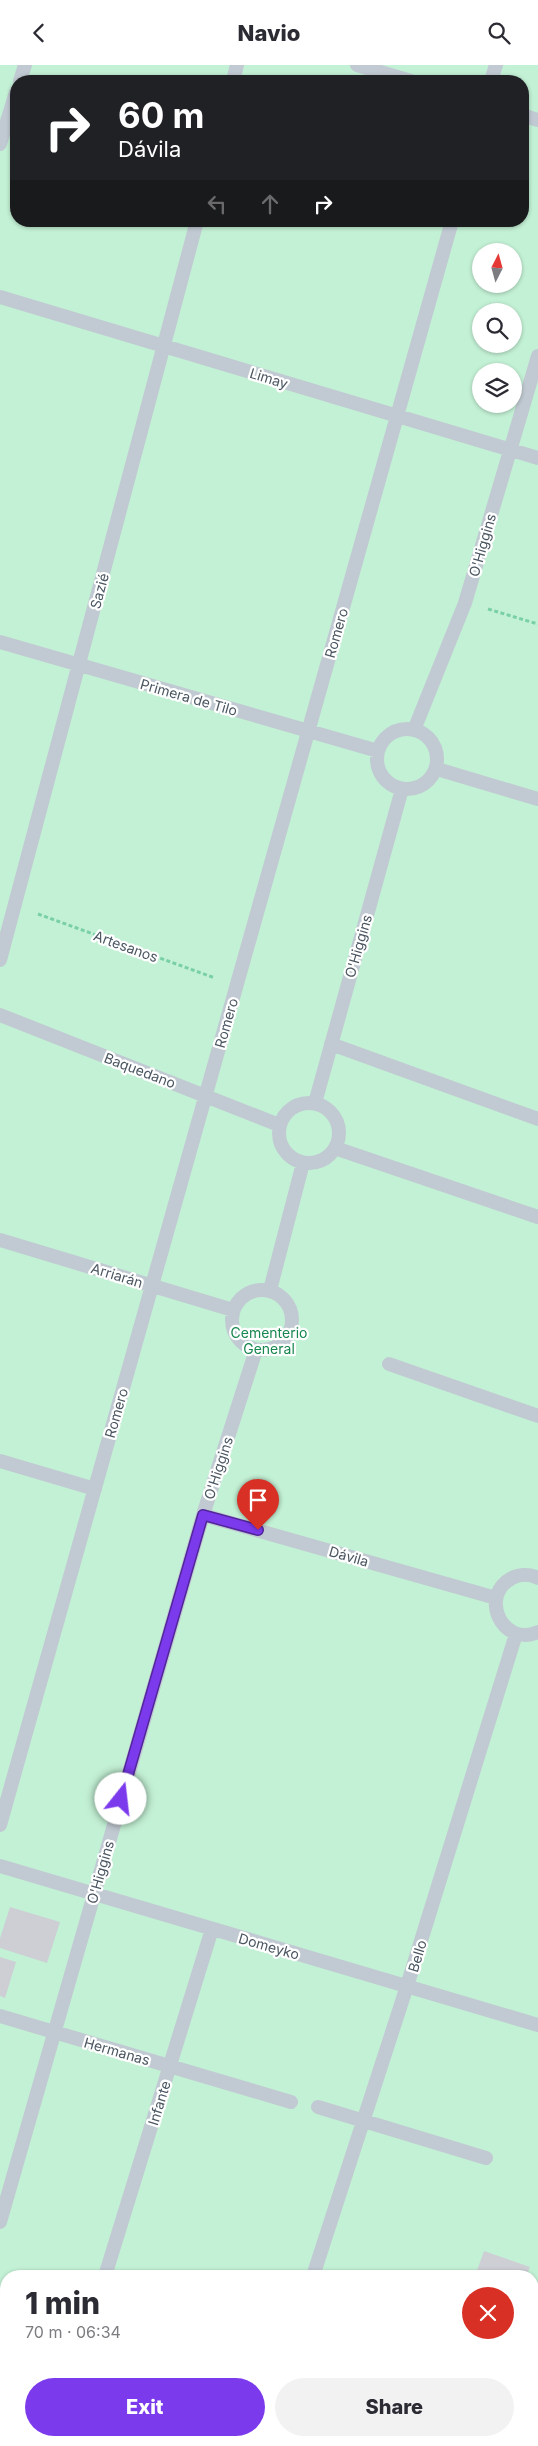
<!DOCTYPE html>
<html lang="en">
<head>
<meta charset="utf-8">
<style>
  body { margin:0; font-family:Inter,sans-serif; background:#f2f2f3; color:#2b2b33; height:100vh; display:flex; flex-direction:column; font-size:19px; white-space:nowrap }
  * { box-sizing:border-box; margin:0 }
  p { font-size:16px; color:#7c7c81 }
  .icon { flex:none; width:28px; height:28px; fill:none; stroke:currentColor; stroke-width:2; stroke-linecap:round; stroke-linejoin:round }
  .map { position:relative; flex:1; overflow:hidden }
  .panel { position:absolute; left:0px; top:2205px; width:539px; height:176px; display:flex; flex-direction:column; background:#fff; border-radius:20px 20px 0 0; box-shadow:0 1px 4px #0004 }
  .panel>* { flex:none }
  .guide { position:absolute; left:10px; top:10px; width:519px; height:152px; border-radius:20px; box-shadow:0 1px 4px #0004; background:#202124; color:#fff; overflow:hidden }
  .needle { width:32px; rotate:6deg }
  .buttons { position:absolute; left:472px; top:178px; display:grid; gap:10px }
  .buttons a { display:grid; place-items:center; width:50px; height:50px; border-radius:50%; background:#fff; box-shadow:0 1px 4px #0004; font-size:25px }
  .pin { position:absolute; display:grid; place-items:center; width:42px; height:42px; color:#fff; margin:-51px -21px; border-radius:50% 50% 50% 0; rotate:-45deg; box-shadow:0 0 5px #0007 }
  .pin .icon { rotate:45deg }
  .me { position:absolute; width:55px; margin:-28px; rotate:16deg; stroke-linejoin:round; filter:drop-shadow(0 0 4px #0008) }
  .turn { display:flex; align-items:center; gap:18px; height:105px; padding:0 25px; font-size:22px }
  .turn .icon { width:65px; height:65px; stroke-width:2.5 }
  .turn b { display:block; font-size:35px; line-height:42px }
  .lanes { display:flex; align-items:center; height:48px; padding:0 25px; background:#0003; justify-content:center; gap:25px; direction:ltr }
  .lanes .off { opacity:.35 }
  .round { display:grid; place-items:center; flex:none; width:52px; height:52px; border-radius:26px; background:#f2f2f3 }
  .overview { display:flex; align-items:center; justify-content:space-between; height:85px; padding:0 25px }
  h1 { font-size:30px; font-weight:800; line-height:38px }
  .primary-button { display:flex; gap:10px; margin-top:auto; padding:10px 25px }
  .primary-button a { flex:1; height:58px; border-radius:30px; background:#7c3aed; color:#fff; font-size:20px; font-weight:800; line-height:58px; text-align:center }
  .primary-button a+a { background:#f2f2f3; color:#2b2b33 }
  header { display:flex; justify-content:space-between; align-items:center; height:65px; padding:0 25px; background:#fff; font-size:22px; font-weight:800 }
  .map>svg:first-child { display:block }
  .green { fill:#c3f1d5; fill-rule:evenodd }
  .building { fill:#cdcfd5 }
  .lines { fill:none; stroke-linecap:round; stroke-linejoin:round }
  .path { stroke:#7ad0a6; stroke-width:3; stroke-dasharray:4 2.5; stroke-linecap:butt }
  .service { stroke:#c1cad2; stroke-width:14 }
  .route-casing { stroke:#51269a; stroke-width:12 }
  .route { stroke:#7c3aed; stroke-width:9 }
  .labels { text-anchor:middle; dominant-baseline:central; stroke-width:4.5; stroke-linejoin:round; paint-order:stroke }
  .street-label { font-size:14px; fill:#4a5661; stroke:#fff }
  .park-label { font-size:14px; fill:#17864f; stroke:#fff }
</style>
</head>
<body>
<header><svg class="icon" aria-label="back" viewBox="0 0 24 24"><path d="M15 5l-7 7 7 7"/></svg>Navio<svg class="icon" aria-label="search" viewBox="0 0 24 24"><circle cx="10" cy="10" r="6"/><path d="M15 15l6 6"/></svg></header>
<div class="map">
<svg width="538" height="2381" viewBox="0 0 538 2381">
  <rect width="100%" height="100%" fill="#f5f3f3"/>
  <path class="green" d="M0,0H538V2381H0ZM16,16H522V156H16ZM481,186H514V219H481ZM481,246H514V279H481ZM481,306H514V339H481ZM6,2211H532V2375H6Z"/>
  <path class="building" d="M10,1842L60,1857L47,1898L0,1883V1873Z
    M0,1892L16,1897L5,1933L0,1931Z
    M484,2186L530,2202L526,2211H475Z"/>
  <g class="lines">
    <path class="path" d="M488,544L538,559
      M38,849L215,913"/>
    <path class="service" d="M357,0L411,16
      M20,16L25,0
      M233,16L237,0
      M491,16L496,0
      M522,50L538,55
      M0,79L16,27
      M0,232L538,393
      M0,577L378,686
      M377 694a30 30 0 1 1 60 0a30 30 0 1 1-60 0Z
      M414,665L465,538L538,291
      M437,704L538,734
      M0,895L197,156
      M0,950L279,1060
      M331,979L538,1054
      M279 1068a30 30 0 1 1 60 0a30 30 0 1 1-60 0Z
      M315,1038L402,724
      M335,1083L538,1152
      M0,1175L233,1245
      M232 1255a30 30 0 1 1 60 0a30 30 0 1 1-60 0Z
      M270,1225L303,1098
      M389,1299L538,1351
      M0,1396L95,1424
      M203,1450L496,1533
      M538,1513C530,1509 520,1509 512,1513C478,1531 503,1583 538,1567
      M0,1760L452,156
      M0,1801L538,1960
      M0,1951L291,2037
      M318,2042L486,2093
      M0,2157L203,1450L256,1285
      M105,2211L212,1864
      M313,2211L407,1921L516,1569
      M0,2347L6,2350
      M532,2360L538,2343
      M78,2375L97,2381
      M37,2381L39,2375
      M258,2381L260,2375
      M526,2381L528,2375"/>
  </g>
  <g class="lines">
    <g class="route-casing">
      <path id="route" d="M121,1734L203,1450L258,1465"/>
    </g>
    <use href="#route" class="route"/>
  </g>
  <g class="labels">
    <g class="street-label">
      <text transform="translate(269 313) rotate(17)">Limay</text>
      <text transform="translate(482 480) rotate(-74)">O'Higgins</text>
      <text transform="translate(99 526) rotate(-75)">Sazié</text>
      <text transform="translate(336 568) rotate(-74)">Romero</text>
      <text transform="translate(189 632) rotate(16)">Primera de Tilo</text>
      <text transform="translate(126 881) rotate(20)">Artesanos</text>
      <text transform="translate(358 881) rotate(-74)">O'Higgins</text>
      <text transform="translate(226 958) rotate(-74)">Romero</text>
      <text transform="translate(140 1005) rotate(21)">Baquedano</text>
      <text transform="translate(117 1210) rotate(17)">Arriarán</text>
      <text transform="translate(116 1348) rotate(-74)">Romero</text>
      <text transform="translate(218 1403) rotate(-72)">O'Higgins</text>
      <text transform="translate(349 1491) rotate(16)">Dávila</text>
      <text transform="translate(100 1807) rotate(-74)">O'Higgins</text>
      <text transform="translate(269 1881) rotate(16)">Domeyko</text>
      <text transform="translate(417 1891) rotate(-73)">Bello</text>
      <text transform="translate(117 1986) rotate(16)">Hermanas</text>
      <text transform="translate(159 2038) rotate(-73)">Infante</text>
    </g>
    <g class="park-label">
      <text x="269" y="1267">Cementerio<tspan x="269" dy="16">General</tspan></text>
    </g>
  </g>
</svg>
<div class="buttons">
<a><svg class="needle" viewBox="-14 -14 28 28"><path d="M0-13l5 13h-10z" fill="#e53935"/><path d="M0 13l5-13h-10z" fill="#7c7c81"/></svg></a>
<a><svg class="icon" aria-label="search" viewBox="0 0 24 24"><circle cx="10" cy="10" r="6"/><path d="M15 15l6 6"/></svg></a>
<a><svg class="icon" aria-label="layers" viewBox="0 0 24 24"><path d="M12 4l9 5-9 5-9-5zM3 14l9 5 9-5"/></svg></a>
</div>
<div class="pin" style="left:258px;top:1465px;background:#d93025"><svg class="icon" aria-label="arrive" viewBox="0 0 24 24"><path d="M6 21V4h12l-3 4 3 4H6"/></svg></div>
<svg class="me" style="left:121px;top:1734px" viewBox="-20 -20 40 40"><circle r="19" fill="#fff"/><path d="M0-13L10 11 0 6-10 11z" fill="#7c3aed"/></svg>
<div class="guide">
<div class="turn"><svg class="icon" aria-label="right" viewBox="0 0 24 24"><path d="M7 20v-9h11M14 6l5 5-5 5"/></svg><div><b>60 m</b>Dávila</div></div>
<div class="lanes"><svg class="icon off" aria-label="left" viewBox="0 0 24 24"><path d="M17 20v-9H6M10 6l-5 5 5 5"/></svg><svg class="icon off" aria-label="ahead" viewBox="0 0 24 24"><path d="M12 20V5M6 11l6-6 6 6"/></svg><svg class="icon" aria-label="right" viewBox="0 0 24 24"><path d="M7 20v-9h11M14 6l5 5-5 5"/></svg></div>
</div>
<section class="panel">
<div class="overview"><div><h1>1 min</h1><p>70 m · 06:34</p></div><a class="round" style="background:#d93025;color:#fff"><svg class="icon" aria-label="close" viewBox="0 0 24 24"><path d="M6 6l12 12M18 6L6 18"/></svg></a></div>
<div class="primary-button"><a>Exit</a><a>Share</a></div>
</section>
</div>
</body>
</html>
